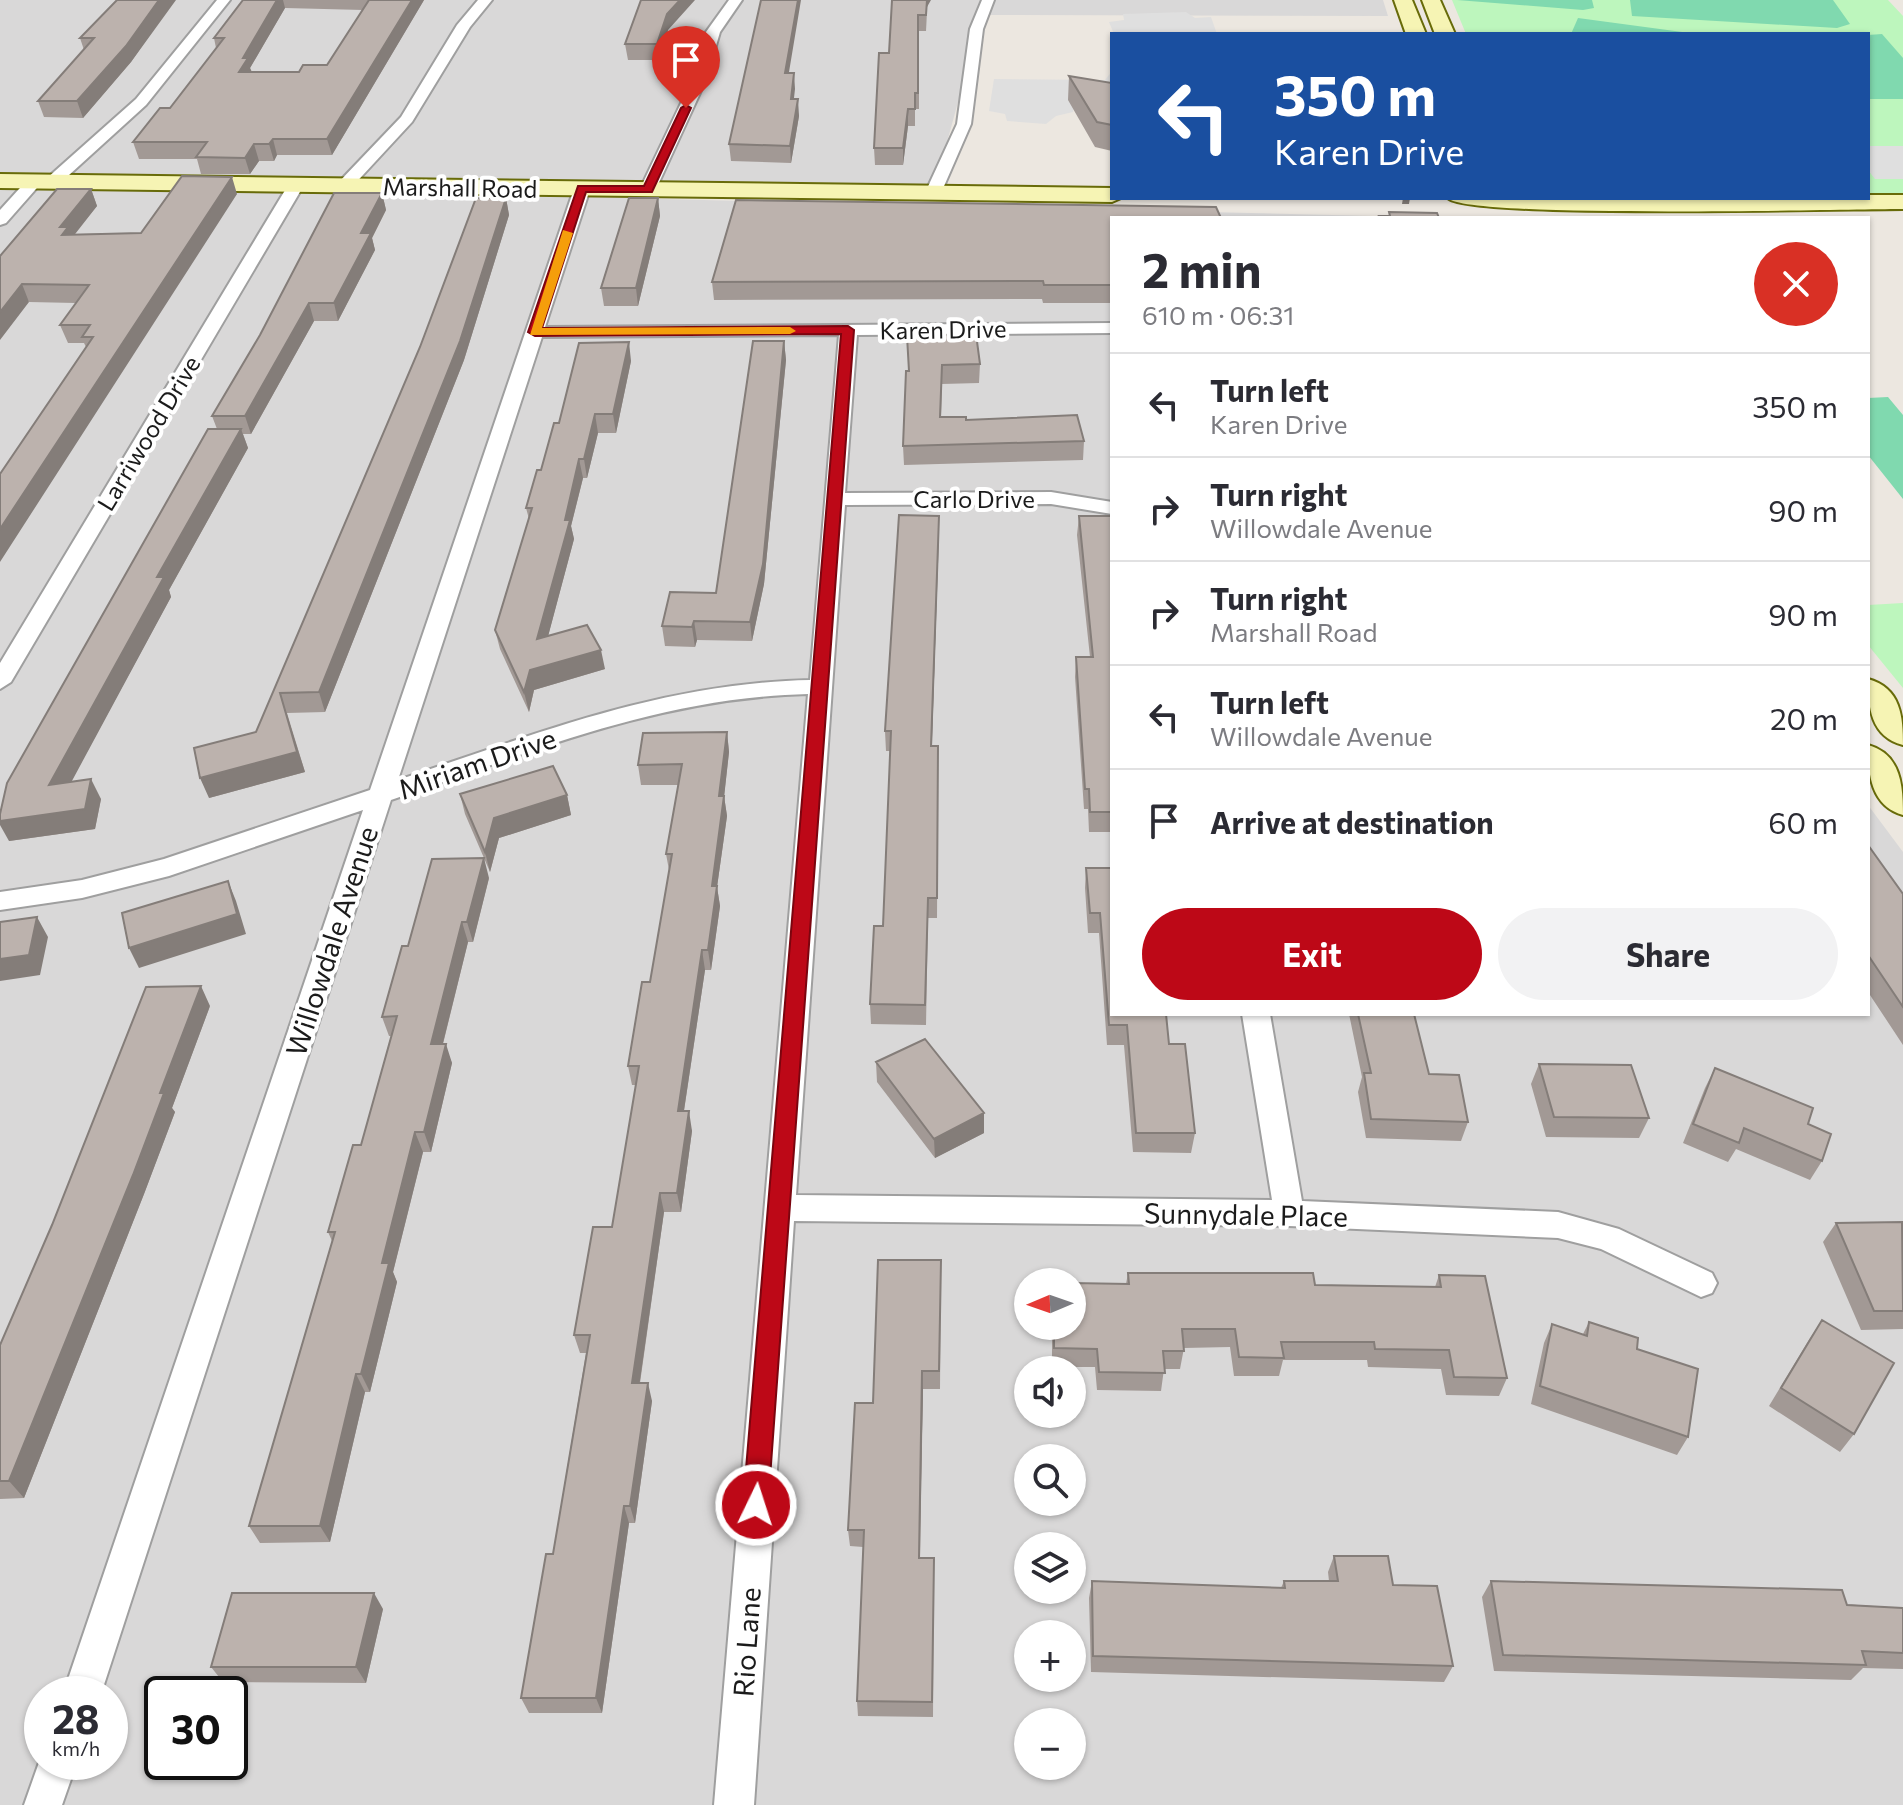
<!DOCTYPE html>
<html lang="en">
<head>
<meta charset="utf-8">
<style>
  body { margin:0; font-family:Commissioner,sans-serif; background:#f2f2f3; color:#2b2b33; height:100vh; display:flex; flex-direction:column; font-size:30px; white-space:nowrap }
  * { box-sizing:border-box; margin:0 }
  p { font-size:26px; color:#7c7c81 }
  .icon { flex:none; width:44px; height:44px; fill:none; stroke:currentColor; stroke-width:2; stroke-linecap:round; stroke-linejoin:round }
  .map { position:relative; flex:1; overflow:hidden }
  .side { position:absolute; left:1110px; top:216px; width:760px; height:800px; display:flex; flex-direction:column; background:#fff; border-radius:0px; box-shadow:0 2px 6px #0004 }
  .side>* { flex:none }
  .hud { position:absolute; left:1110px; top:32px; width:760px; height:168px; border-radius:0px; box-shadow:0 2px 6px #0004; background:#1a4fa0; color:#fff; overflow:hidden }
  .needle { width:52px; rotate:268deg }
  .buttons { position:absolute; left:1014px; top:1268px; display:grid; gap:16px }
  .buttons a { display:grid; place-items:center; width:72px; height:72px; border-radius:50%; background:#fff; box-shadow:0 2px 6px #0004; font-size:40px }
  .speed { position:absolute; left:24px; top:1676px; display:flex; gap:16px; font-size:40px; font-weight:700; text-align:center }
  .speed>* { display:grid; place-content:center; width:104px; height:104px; border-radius:50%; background:#fff; box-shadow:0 2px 6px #0004; line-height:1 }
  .speed small { font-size:20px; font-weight:400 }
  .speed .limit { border:4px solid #111; border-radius:12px; background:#fff; color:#111 }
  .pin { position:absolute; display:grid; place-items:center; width:68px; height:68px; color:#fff; margin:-82px -34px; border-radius:50% 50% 50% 0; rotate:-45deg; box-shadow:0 0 8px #0007 }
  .pin .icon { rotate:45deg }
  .me { position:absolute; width:88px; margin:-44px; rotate:4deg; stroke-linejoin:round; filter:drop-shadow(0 0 6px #0008) }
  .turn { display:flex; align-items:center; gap:28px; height:168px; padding:0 32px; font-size:36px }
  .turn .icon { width:104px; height:104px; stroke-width:2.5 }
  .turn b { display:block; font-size:56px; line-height:68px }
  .round { display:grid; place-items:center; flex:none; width:84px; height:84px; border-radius:42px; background:#f2f2f3 }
  .head { display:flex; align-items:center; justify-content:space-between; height:136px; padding:0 32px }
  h1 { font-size:48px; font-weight:700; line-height:60px }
  .cta { display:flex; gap:16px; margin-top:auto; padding:16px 32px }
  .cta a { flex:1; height:92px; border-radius:48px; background:#bd0817; color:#fff; font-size:32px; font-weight:700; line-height:92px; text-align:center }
  .cta a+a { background:#f2f2f3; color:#2b2b33 }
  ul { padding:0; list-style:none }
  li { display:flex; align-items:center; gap:24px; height:104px; padding:0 32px; border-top:2px solid #e1e1e2 }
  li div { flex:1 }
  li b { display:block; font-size:30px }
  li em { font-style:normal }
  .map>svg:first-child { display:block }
  .residential { fill:#d9d8d8; fill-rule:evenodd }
  .park { fill:#bdf6bd }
  .pitch { fill:#80d9af }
  .parking { fill:#dfdfdf }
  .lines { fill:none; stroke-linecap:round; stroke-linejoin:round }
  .street-casing { stroke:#9f9f9f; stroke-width:4 }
  .secondary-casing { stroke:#686b09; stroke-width:4 }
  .street { fill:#fff; fill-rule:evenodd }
  .secondary { fill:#f6f4b4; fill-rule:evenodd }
  .wall { fill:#a29995; fill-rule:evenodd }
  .shaded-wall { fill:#847d79 }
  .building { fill:#bcb2ad; stroke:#847d79; stroke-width:2 }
  .route { fill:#bd0817; stroke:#7b050f; stroke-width:2 }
  .slow { fill:#f59e0b }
  .labels { text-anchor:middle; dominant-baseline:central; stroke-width:8; stroke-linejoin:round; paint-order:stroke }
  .far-street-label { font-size:24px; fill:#1b1b1b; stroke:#fff }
  .street-label { font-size:28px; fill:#1b1b1b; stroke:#fff }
</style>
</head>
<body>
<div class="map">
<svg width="1903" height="1805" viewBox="0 0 1903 1805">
  <rect width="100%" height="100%" fill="#ece7e0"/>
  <path class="residential" d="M0,0H1383L1388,16L982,15L933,193L0,180Z
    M0,183L1455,218H1112V1014H1868V805L1903,852V1805H0ZM1028,1282H1072V1326H1028ZM1028,1370H1072V1414H1028ZM1028,1458H1072V1502H1028ZM1028,1546H1072V1590H1028ZM1028,1634H1072V1678H1028ZM42,1694H110V1762H42ZM162,1694H230V1762H162ZM1028,1722H1072V1766H1028Z"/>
  <path class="park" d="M1452,0H1888L1903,16V202L1868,196V34H1466Z
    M1903,603V688L1868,645V605Z"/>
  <path class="pitch" d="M1457,0H1592L1594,8L1583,10Z
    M1630,0H1833L1850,24L1837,28L1632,16Z
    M1578,18L1697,34H1571Z
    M1882,34L1903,58V99H1868V35Z
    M1888,397L1903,415V499L1868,455V398Z"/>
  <path class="parking" d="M1186,12L1195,18L1211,17L1217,34H1114L1109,22L1124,20L1123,14Z
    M1112,71V92L1076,98L1073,112L1056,116L1046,124L1007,121L1005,114L989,111L994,79L1105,80Z
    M1868,146H1903V179H1875L1868,170Z"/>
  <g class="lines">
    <g class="street-casing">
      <path id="street" d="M217,0H230L146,105L58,185H46V179L136,99Z
        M478,0H492L470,27L412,122L350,189H338V183L401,117L457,25Z
        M729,0H742L720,32L706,80L656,189L642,192L640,189L692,80L706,32Z
        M982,0H994L983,29L971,124L941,193L927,196L925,193L957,124L970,29Z
        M29,178L43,181L6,223L0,225V210Z
        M290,182L304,185L11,682L0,689V663Z
        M582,184L590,189L545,327L1112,323V333L857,335L845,493L1051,492L1112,502V514L1051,504L845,505L796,1195L1272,1200L1242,1014H1270L1302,1201L1558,1212L1619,1229L1712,1273L1717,1283L1712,1293L1701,1297L1601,1249L1558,1238L1289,1226L794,1221L754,1805H714L808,694C657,698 532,752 391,800L101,1694H63L363,810L169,876L82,898L0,910V892L82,880L164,859L370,790L574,189ZM839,335L810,680C662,683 536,734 398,780L542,337Z
        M42,1754V1762H77L62,1805H24Z"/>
    </g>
    <g class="secondary-casing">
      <path id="secondary" d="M1394,0H1412L1426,34H1406Z
        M1422,0H1440L1455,34H1435Z
        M0,174L1112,188V198H1121L1112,202L0,188Z
        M1868,195H1903V209C1850,209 1464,219 1448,198Z
        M1868,679C1901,688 1903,717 1903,745C1871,737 1868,707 1868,679Z
        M1868,745C1901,754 1903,786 1903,815C1871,806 1868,774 1868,745Z"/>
    </g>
    <use href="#street" class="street"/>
    <use href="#secondary" class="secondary"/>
  </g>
  <path class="wall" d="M243,0H424L332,155H277L274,161H259L250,174H201L197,159H139L133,142L170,108L216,48L214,38ZM285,8L363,10L327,65L299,72H252L250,68Z
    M892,0L927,7L926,31H919V109H915V126H908L903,165H875L874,148L889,53Z
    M170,6L131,62L83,118L44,117L38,101L84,50L80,38Z
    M668,30L659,60H628L625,44Z
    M789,73H794V99L799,116L791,163L731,161L729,144Z
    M1069,76L1112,83V151L1095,147L1068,100Z
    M91,189L97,206L74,234L141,233L237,194L86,347L84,343H68L60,325L76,303L29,302L0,256Z
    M382,193L386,210L372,238L375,250L338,321H314L251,434H243L248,448L169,590L171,597L71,781L101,799L95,829L9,841L217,429L212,416Z
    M506,198L509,215L464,360L325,712L287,713L305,772L209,798L256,732Z
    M658,198L660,216L638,306H604L601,288Z
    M1112,218V303H1043L1042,299L714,300L712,282Z
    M907,336L980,364L979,383L942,384L941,417L966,420L1084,441L1083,460L904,465L903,446L909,371Z
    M784,341L786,360L764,584L752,641L697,640L695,647L665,646L662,626L716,593Z
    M631,361L616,433H598L587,478H583L571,526L574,539L548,636L605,669L534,690L529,712L500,649L495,630L529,519L526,508L559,423Z
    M939,516L932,746H938L937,918H928L926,1025L871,1024L870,1004L883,926L891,751H886L885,731Z
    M1079,516H1112V832H1089L1088,809H1084L1075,677L1076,657H1090L1077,535Z
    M727,732L729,752L724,796L727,816L717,887L720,906L711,970H705L684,1111L692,1131L681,1212H664L640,1383L652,1401L635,1523H629L602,1713H529L521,1698L553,1554L586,1353H580L574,1335L612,1227L636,1085H632L628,1066L650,982L669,870L666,854L678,785H641L638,765Z
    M460,794L567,795L571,815L499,838L490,872L465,814Z
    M1868,845L1903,894V1045L1868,992Z
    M1086,868L1169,1044L1195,1133L1191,1153L1133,1152L1124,1045H1107L1099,933H1088L1085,888Z
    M489,878L473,942H468L443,1044L452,1063L431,1152H423L393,1272L397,1282L370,1392H365L330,1542L260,1543L249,1526L332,1241L328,1232L361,1145L391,1036H389L382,1017Z
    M210,1006L172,1108L175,1112L144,1194L24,1498L0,1499V1345Z
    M1349,1014H1414L1429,1074L1468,1122L1461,1141L1366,1138L1358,1092L1362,1077Z
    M876,1062L984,1133L935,1158L877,1082Z
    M1539,1064L1649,1118L1639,1138L1546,1137L1531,1084Z
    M1715,1068L1808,1124L1822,1161L1810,1180L1736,1149L1728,1162L1683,1143L1705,1088Z
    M1836,1223H1903V1329L1861,1330L1823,1242Z
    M941,1260L940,1389H923L920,1558H934L933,1717L858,1716L857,1701L863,1547L850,1546L848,1530L873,1403Z
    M1128,1273L1315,1285L1435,1287L1439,1275L1507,1378L1499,1396L1446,1395L1441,1369L1368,1367L1367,1360H1283L1279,1376H1234L1230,1347L1184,1348L1180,1369H1164L1161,1391L1097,1390L1095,1367H1052V1326H1072L1126,1284Z
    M1822,1320L1854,1434L1840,1452L1769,1406L1810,1338Z
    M1589,1322L1637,1349L1688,1437L1677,1455L1531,1404L1544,1343L1552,1324L1583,1334Z
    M1334,1556L1393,1585L1453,1666L1444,1682L1091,1672L1089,1598L1092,1581L1281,1588L1284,1581H1329L1328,1572Z
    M1491,1581L1903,1608V1669L1863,1668L1851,1680L1494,1671L1482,1597Z
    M383,1609L366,1683L223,1682L211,1667Z"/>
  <path class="shaded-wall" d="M159,0H176L131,62L83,118L77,101Z
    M277,0H283L285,8L250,68L252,73L239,72L243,58Z
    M412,0H424L332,155L327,139Z
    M680,0H695L668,30L659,60L657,44L667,14Z
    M798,0H801L786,90L785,73Z
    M927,0H931L927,7L926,31Z
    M794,73L795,89L792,116L791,99Z
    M798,99L799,116L791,163L790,146Z
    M908,109V126L903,165V148Z
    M273,139L277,155L274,161L269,144Z
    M254,144L259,161L250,174L245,158Z
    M232,177L237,194L0,562V529Z
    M91,189L97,206L72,238L69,252L60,227Z
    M382,193L386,210L372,238L375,250L338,321L334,303L361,233Z
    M506,198L509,215L464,360L325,712L319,692Z
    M658,198L660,216L638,306L636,288Z
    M1403,198H1410L1409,204H1402Z
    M22,284L29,302L0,340V312Z
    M309,303L314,321L251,434L245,416Z
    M784,341L786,360L764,584L752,641L750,622Z
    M629,342L631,361L616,433L613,414Z
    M595,414L598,433L587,478L584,459Z
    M241,429L248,448L169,590L171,597L59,805L49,785L157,577Z
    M579,459L583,478L571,526L574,539L542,659L537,639Z
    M939,516V535L931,766V746Z
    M694,621L697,640L695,647L692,627Z
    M601,650L605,669L534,690L529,712L524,692L530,670Z
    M280,693L305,772L209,798L200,778L297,752Z
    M727,732L729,752L724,798V796L727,816L717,887L720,906L711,970L708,950L712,886L719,796Z
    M91,779L101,799L95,829L9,841L0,825V821Z
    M567,795L571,815L499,838L490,872L485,852L494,818Z
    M484,858L489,878L473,942L467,922Z
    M228,881L236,901L246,934L139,968L129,948Z
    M37,917L48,937L40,975L0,981V959Z
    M462,922L468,942L438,1063L431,1044Z
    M702,950L705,970L681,1130L678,1111Z
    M201,986L210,1006L172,1108L175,1112L144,1194L24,1498L9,1481Z
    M446,1044L452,1063L431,1152L424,1132Z
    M689,1111L692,1131L681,1212L677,1193Z
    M984,1113V1133L935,1158L934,1139Z
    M415,1132L423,1152L393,1272L397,1282L370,1392L361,1374L382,1263Z
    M660,1193L664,1212L637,1401L632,1383Z
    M922,1371L923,1389L919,1574V1558Z
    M356,1374L365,1392L330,1542L320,1526Z
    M648,1383L652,1401L635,1523L630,1506Z
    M624,1506L629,1523L602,1713L596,1698Z
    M374,1593L383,1609L366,1683L356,1667Z"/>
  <path class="building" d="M117,0H159L126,46L77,101H38L94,38H80Z
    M243,0H277L243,58H248L239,72H299L303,65H327L369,0H412L327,139H273L269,144H254L245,158L196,157L207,142H133L160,108H170L224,38H214Z
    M641,0H680L667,14L657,44H625Z
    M761,0H798L785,73H794L791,99H798L790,146L729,144Z
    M892,0H927L926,15H918V93H915V109H908L903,148H874L879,53H889Z
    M1069,76L1112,83V125L1097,122Z
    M182,176L232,177L0,529V474L93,337H82L90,325H60L89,285L22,284L0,312V256L57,189H91L60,227H68L62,235L141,233Z
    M334,193H382L361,233H371L334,303H309L245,416H212L260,335Z
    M476,198H506L460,341L319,692L280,693L297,752L200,778L194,748L256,732L420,347Z
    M629,198H658L636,288H601Z
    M736,200L1216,207L1221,218H1112V285H1044L1043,281L712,282Z
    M1389,212L1437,213L1439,218H1380L1379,216H1390Z
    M976,334L980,364L942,365L940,417H966V420L1077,415L1084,441L903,446L906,371H909L907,336Z
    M753,341H784L763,564L750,622L694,621L692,627L662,626L670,592L716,593Z
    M629,342L613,414H595L584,459H579L565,520H570L537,639L587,625L601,650L530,670L524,692L495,630L532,508H526L537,470H541L554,423H559L579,343Z
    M208,429H241L157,577H164L49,785L91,779L85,809L0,821V814L7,783Z
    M899,515L939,516L931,746H938L937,898H928L925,1005L870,1004L874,926H883L891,731H885Z
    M1079,516H1112V812H1090L1089,789H1085L1076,657H1093Z
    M727,732L719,796H724L712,886H717L708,950H702L678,1111H689L677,1193H660L632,1383H648L630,1506H624L596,1698H521L546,1554H553L590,1335H574L593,1227H612L639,1066H628L642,982H650L672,854H666L682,764L638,765L643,733Z
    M553,766L567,795L494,818L485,852L460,794Z
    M1868,845L1903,894V1007L1868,955Z
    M484,858L467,922H462L431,1044H446L424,1132H415L382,1263H389L361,1374H356L320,1526H249L335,1232H328L353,1145H361L397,1016L382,1017L402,946H408L432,859Z
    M1086,868H1112V1014H1166L1169,1044H1185L1195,1133H1136L1127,1025H1109L1100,913H1090Z
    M228,881L237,914L129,948L122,913Z
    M37,917L29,955L0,959V922Z
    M201,986L160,1093H164L133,1175L9,1481H0V1345L52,1225L146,987Z
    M1358,1014H1414L1429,1074L1459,1075L1468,1122L1371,1119L1364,1073H1371Z
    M925,1039L984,1113L934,1139L876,1062Z
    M1539,1064L1631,1065L1649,1118L1554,1117Z
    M1715,1068L1813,1108L1808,1124L1831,1134L1822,1161L1744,1128L1739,1143L1693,1124Z
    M1902,1222L1903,1311H1874L1836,1223Z
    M878,1260H941L939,1371H922L919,1558H934L932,1702L857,1701L864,1530H848L855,1403H873Z
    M1128,1273H1313L1315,1285L1441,1287L1439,1275L1485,1276L1507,1378L1454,1377L1449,1350L1375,1349L1374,1342H1281L1284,1358L1239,1357L1235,1329H1182L1184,1351H1163L1165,1373L1099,1372L1097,1349L1054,1348V1326H1072V1283L1129,1284Z
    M1822,1320L1894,1363L1854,1434L1781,1388Z
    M1589,1322L1638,1338L1637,1349L1698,1369L1688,1437L1540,1386L1552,1324L1587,1336Z
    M1334,1556H1388L1393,1585L1437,1586L1453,1666L1093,1656L1092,1581L1285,1588L1284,1581H1338Z
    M1491,1581L1842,1590L1847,1605L1903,1608V1653L1862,1651L1866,1665L1503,1655Z
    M232,1593H374L356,1667H211Z"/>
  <path class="route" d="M686,105L691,108L652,192H586L542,328L848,326L854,330L768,1505L764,1513L756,1516L747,1513L743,1505L841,334L535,336L528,332L578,186H644L681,108Z"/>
  <path class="slow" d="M563,230L573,233L542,328L790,327L796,331L790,334L530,335Z"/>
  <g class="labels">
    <g class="far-street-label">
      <text transform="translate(460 187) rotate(1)">Marshall Road</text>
      <text transform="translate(943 329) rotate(-1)">Karen Drive</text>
      <text transform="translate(148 433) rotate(-59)">Larriwood Drive</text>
      <text x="974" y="498">Carlo Drive</text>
    </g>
    <g class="street-label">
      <text transform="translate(477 763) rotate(-19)">Miriam Drive</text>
      <text transform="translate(331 941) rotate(-72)">Willowdale Avenue</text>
      <text transform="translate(1246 1214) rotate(1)">Sunnydale Place</text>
      <text transform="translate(746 1642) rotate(-86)">Rio Lane</text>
    </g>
  </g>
</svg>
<div class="buttons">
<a><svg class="needle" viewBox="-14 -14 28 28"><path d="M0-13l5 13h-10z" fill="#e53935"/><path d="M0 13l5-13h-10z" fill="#7c7c81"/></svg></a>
<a><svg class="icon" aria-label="sound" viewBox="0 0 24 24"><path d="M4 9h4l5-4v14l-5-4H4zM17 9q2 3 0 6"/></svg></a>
<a><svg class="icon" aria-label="search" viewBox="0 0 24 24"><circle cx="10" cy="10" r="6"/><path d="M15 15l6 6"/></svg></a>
<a><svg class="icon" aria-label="layers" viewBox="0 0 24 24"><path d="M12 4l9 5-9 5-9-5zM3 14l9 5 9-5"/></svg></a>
<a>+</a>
<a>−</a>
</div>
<div class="speed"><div>28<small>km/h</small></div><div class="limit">30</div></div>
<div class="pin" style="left:686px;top:108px;background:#d93025"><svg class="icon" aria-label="arrive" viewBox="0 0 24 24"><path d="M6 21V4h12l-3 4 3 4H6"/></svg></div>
<svg class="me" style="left:756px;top:1505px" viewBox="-20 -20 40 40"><circle r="17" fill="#bd0817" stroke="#fff" stroke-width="3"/><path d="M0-11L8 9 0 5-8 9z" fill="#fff"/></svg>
<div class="hud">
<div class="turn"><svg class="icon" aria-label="left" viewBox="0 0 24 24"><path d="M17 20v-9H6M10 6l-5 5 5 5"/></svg><div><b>350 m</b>Karen Drive</div></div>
</div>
<section class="side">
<div class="head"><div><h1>2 min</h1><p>610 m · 06:31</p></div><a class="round" style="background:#d93025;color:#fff"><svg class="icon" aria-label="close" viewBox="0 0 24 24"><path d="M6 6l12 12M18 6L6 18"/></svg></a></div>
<ul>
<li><svg class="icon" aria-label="left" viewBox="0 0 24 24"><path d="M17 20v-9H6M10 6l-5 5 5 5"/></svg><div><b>Turn left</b><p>Karen Drive</p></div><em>350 m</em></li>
<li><svg class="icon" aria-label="right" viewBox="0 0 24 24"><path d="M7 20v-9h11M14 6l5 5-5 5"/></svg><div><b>Turn right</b><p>Willowdale Avenue</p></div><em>90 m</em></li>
<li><svg class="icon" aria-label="right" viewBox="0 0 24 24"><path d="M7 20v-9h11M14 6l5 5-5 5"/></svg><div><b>Turn right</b><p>Marshall Road</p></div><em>90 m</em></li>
<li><svg class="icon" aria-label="left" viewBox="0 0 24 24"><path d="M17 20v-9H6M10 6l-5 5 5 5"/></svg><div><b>Turn left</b><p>Willowdale Avenue</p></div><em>20 m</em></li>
<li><svg class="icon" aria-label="arrive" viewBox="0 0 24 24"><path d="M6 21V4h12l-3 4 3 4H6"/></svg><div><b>Arrive at destination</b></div><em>60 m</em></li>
</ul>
<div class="cta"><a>Exit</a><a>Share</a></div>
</section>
</div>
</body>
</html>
